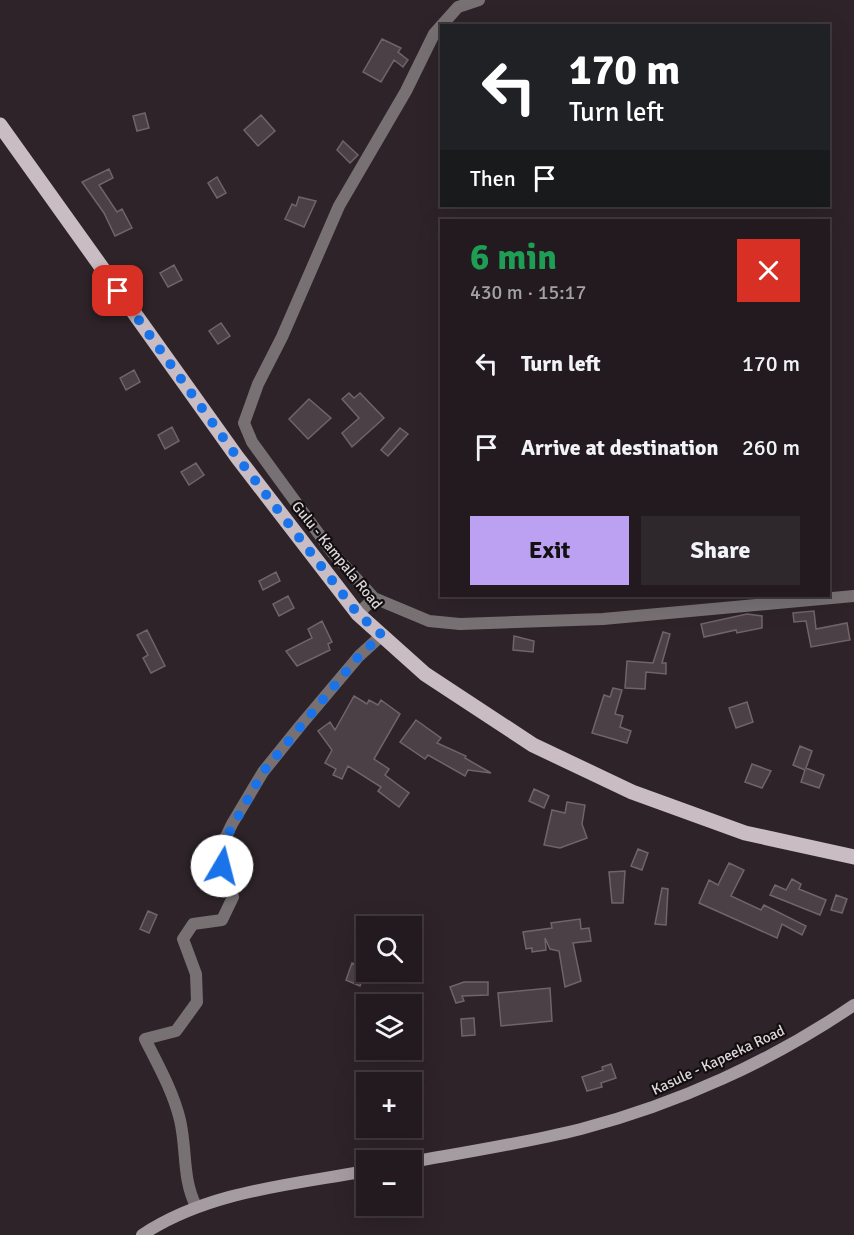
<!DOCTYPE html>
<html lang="en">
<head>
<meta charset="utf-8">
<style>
  body { margin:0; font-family:Signika,sans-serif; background:#2e272b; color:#f1f3f6; height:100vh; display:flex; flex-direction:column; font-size:22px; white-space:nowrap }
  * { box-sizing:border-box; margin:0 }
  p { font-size:20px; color:#a2a1a4 }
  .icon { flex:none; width:33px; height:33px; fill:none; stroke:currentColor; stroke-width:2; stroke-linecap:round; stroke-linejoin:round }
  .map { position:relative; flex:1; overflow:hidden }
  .drawer { position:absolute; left:440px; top:219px; width:390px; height:378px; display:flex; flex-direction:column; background:#221a1e; border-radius:0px; box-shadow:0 6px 24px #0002,0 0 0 2px #3f383c }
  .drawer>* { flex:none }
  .top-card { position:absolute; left:440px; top:24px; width:390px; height:183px; border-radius:0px; box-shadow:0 6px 24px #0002,0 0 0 2px #3f383c; background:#202124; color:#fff; overflow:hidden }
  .buttons { position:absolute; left:356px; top:916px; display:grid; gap:12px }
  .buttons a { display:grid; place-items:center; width:66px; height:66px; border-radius:0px; background:#221a1e; box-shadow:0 6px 24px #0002,0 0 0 2px #3f383c; font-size:30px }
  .pin { position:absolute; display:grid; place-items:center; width:51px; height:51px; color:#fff; margin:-26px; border-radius:12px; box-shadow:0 3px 9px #0006 }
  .me { position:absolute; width:66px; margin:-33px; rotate:8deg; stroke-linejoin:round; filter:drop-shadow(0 0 4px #0008) }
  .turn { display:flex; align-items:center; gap:21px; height:126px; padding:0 30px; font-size:27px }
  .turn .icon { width:78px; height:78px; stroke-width:2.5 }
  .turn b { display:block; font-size:42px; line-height:51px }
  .then { display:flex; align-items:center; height:57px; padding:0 30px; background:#0003; gap:12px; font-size:22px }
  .round { display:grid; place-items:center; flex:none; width:63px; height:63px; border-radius:0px; background:#2e272b }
  .head { display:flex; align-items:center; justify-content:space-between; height:102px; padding:0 30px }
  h1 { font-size:36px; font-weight:700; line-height:45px; color:#1e9e55 }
  .button { display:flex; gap:12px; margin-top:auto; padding:12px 30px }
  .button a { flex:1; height:69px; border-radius:0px; background:#bca0f2; color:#111; font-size:24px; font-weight:700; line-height:69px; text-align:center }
  .button a+a { background:#2e272b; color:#f1f3f6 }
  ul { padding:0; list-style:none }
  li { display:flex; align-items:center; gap:18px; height:84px; padding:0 30px }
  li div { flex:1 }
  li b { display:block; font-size:22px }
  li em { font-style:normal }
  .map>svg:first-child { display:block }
  .building { fill:#4b4046; stroke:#706469; stroke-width:1.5 }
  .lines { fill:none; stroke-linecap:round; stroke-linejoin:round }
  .street { stroke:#777174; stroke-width:12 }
  .secondary { stroke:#a59ca1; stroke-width:12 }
  .primary { stroke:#c9bdc3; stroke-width:15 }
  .route { stroke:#1a73e8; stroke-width:10; stroke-dasharray:0 18 }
  .labels { text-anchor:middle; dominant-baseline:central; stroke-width:4.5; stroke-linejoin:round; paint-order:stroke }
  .street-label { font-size:15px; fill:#ded7da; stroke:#120e10 }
</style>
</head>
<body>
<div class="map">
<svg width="854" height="1235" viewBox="0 0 854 1235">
  <rect width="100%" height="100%" fill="#2d2328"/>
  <path class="building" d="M382,39L401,48L398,52L408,60L403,67L394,60L381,82L363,72Z
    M145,113L149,128L137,131L133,116Z
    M261,115L275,131L258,146L244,130Z
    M343,141L358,155L350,163L337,150Z
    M109,169L113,178L99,185L117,212L122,209L132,228L115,236L104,213L82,182Z
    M217,177L226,193L217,198L208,183Z
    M299,197L316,201L304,227L285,219L292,204L296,206Z
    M174,265L182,280L168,287L160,273Z
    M221,323L230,336L218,344L209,331Z
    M134,370L140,382L126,390L120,378Z
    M349,393L354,398L360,393L384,418L352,447L342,433L359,418L342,399Z
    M309,399L331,418L308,439L289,419Z
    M172,427L179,441L165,449L158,435Z
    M400,428L408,434L388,456L381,450Z
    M196,463L204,475L189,485L181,472Z
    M276,572L280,581L263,590L259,581Z
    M288,596L294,608L279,616L273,604Z
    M814,611L816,629L847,623L850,640L811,647L806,621L794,622L793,613Z
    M747,614L762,616V628L737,633L736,630L704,637L701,624Z
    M322,621L332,642L328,644L330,650L297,666L286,651L312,638L308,629Z
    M147,630L165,666L151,673L143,658L148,655L137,635Z
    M663,632L670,634L662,663H666V674L646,672L645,689L625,688L627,661L653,663Z
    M514,636L534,641L533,652L513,650Z
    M613,688L622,690L615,714L623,716L620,727L631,731L627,743L592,733L604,695L610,697Z
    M354,696L367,704L369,700L378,705L381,700L400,714L374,759L389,769L385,775L409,793L399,807L378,791L381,787L348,766L342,779L333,775L336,769L325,763L332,750L318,731L330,722L335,730Z
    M747,702L753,722L736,728L729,708Z
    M416,720L441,738L437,743L466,756L465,758L491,773L468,770L465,776L428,755L425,759L400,742Z
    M800,746L812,751L806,768L824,775L819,788L801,782L805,770L793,765Z
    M752,764L771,771L762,788L745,782Z
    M534,789L549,796L544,808L529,801Z
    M567,802L585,805L582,824L587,838L560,848L544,845L552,810L565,813Z
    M638,849L648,853L642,870L631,866Z
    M729,863L744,870L731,896L761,910L764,905L806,926L802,935L782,924L777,938L699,903L709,880L718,885Z
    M625,871L623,903H612L609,872Z
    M792,879L801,884L799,889L826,900L820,915L770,895L775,885L786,890Z
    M662,888L668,889L666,925L655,924Z
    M836,895L847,899L842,913L831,910Z
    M148,911L157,915L149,933L140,929Z
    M580,919L581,929L589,928L591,941L573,943L581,981L565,987L559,951L550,949L545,938L546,950L532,952V948L526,949L523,932L552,928L551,923Z
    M352,963L366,969L360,986L346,980Z
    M464,982H488V995L462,996L464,1001L456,1003L450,987Z
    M550,988L552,1021L501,1026L498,993Z
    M474,1018L475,1035L462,1036L461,1019Z
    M611,1064L616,1078L601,1083L602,1087L587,1091L582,1077L603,1070L602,1067Z"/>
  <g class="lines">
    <path class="street" d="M441,26L458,7L479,0
      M374,598L332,552L252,442L244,423L258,384L282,337L339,206L406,91L434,34L441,26
      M358,614L374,598L429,621L460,624L603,619L854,596
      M196,1206C182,1178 187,1150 180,1120C173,1091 158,1065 145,1039L176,1031L197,1002L196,974L183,939L193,924L222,920L233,897L222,866L221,847L232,824L263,772L300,726L359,656L382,635"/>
    <path class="secondary" d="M411,1162C467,1152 525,1143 581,1129C677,1104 772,1061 854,1005
      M142,1235C208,1191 290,1185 366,1171"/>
    <path class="primary" d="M0,125L237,457L358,614L425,674L533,745L632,792L745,833L854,857"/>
  </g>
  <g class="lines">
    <path class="route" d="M118,291L237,457L358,614L382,635L359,656L263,772L221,847L222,866"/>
  </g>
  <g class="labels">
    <g class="street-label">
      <text transform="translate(337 555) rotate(51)">Gulu - Kampala Road</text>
      <text transform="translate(718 1060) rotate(-25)">Kasule - Kapeeka Road</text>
    </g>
  </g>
</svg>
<div class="buttons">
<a><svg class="icon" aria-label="search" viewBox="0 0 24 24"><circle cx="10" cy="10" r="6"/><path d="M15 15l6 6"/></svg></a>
<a><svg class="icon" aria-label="layers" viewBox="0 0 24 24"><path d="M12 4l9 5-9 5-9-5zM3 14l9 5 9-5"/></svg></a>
<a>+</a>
<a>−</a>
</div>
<div class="pin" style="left:118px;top:291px;background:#d93025"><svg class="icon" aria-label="arrive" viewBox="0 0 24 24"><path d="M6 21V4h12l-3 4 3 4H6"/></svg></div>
<svg class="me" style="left:222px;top:866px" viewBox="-20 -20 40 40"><circle r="19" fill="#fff"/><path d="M0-13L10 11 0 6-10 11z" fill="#1a73e8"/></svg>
<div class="top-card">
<div class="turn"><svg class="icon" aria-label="left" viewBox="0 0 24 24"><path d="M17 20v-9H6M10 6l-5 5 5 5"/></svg><div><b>170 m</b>Turn left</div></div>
<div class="then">Then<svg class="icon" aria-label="arrive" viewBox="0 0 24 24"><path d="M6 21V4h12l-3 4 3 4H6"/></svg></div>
</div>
<section class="drawer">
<div class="head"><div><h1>6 min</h1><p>430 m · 15:17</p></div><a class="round" style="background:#d93025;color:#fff"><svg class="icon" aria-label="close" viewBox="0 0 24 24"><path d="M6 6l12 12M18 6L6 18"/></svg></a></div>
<ul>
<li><svg class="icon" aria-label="left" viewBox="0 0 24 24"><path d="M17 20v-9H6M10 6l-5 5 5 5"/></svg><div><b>Turn left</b></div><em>170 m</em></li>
<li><svg class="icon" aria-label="arrive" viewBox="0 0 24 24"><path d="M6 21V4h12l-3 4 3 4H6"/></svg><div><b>Arrive at destination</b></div><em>260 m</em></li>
</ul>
<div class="button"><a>Exit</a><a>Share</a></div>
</section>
</div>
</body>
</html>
